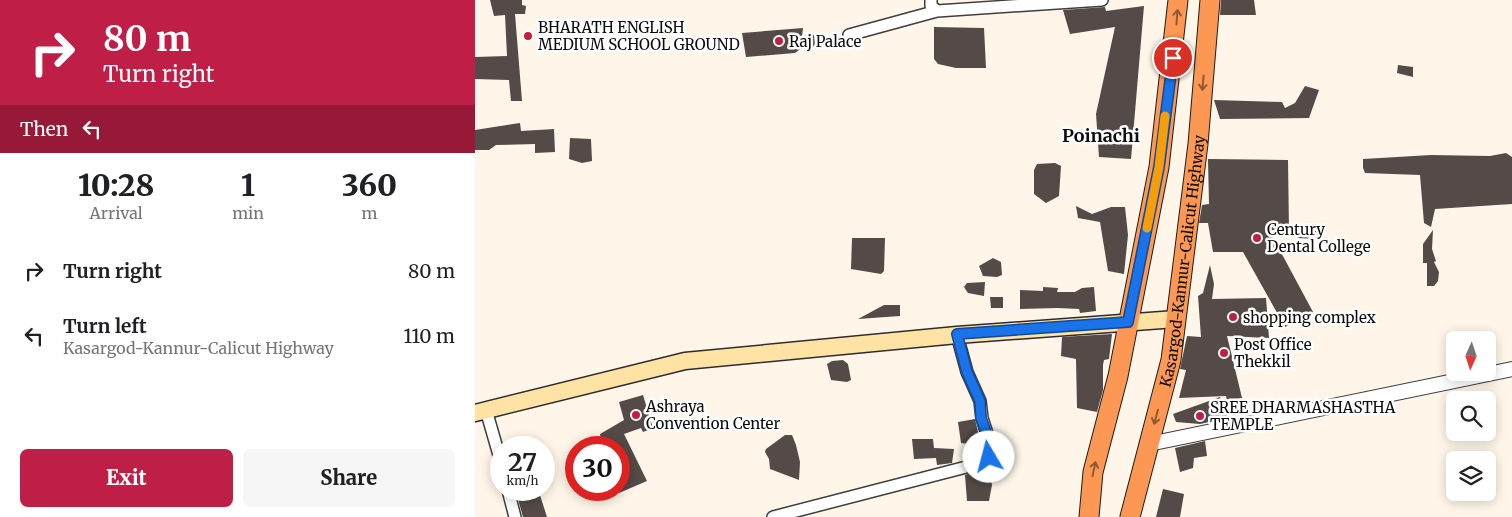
<!DOCTYPE html>
<html lang="en">
<head>
<meta charset="utf-8">
<style>
  body { margin:0; font-family:Merriweather,serif; background:#f6f6f6; color:#202124; height:100vh; display:flex; flex-direction:column; font-size:19px; white-space:nowrap }
  * { box-sizing:border-box; margin:0 }
  p { font-size:16px; color:#757577 }
  .icon { flex:none; width:28px; height:28px; fill:none; stroke:currentColor; stroke-width:2; stroke-linecap:round; stroke-linejoin:round }
  .map { position:relative; flex:1; overflow:hidden }
  .side { display:flex; flex-direction:column; background:#fff; width:475px }
  .side>* { flex:none }
  .banner { background:#bf1f46; color:#fff; overflow:hidden }
  .needle { width:32px; rotate:183deg }
  .buttons { position:absolute; left:971px; top:331px; display:grid; gap:10px }
  .buttons a { display:grid; place-items:center; width:50px; height:50px; border-radius:8px; background:#fff; box-shadow:0 2px 12px #0003; font-size:25px }
  .speed { position:absolute; left:15px; top:436px; display:flex; gap:10px; font-size:25px; font-weight:700; text-align:center }
  .speed>* { display:grid; place-content:center; width:65px; height:65px; border-radius:50%; background:#fff; box-shadow:0 2px 12px #0003; line-height:1 }
  .speed small { font-size:12px; font-weight:400 }
  .speed .limit { border:8px solid #d22; background:#fff; color:#111 }
  .pin { position:absolute; display:grid; place-items:center; width:42px; height:42px; color:#fff; margin:-21px; border:2px solid #fff; border-radius:50%; box-shadow:0 1px 5px #0007 }
  .me { position:absolute; width:55px; margin:-28px; rotate:352deg; stroke-linejoin:round; filter:drop-shadow(0 0 4px #0008) }
  .turn { display:flex; align-items:center; gap:18px; height:105px; padding:0 20px; font-size:22px }
  .turn .icon { width:65px; height:65px; stroke-width:2.5 }
  .turn b { display:block; font-size:35px; line-height:42px }
  .then { display:flex; align-items:center; height:48px; padding:0 20px; background:#0003; gap:10px; font-size:19px }
  .eta { display:flex; justify-content:space-evenly; align-items:center; height:85px; text-align:center }
  .eta b { font-size:30px; font-weight:800; line-height:35px }
  .button { display:flex; gap:10px; margin-top:auto; padding:10px 20px }
  .button a { flex:1; height:58px; border-radius:8px; background:#bf1f46; color:#fff; font-size:20px; font-weight:800; line-height:58px; text-align:center }
  .button a+a { background:#f6f6f6; color:#202124 }
  ul { padding:0; list-style:none }
  li { display:flex; align-items:center; gap:15px; height:65px; padding:0 20px }
  li div { flex:1 }
  li b { display:block; font-size:19px }
  li em { font-style:normal }
  main { display:flex; flex:1; min-height:0 }
  .map>svg:first-child { display:block }
  .building { fill:#544a47 }
  .lines { fill:none; stroke-linecap:round; stroke-linejoin:round }
  .minor-casing { stroke:#3e3e3e; stroke-width:14 }
  .tertiary-casing { stroke:#3e3e3e; stroke-width:16 }
  .secondary-casing { stroke:#2d2d2d; stroke-width:19 }
  .trunk-casing { stroke:#1c1c1c; stroke-width:21 }
  .minor { stroke:#fff; stroke-width:11 }
  .tertiary { stroke:#fff; stroke-width:14 }
  .secondary { stroke:#ffe3a4; stroke-width:16 }
  .trunk { stroke:#fc9853; stroke-width:19 }
  .oneway { stroke:#905933 }
  .route-casing { stroke:#114b97; stroke-width:12 }
  .route { stroke:#1a73e8; stroke-width:9 }
  .slow { stroke:#f59e0b; stroke-width:9 }
  .poi-dot { fill:#bf1f46; stroke:#fff; stroke-width:2 }
  .labels { text-anchor:middle; dominant-baseline:central; stroke-width:5; stroke-linejoin:round; paint-order:stroke }
  .poi-label { font-size:15px; fill:#0b0b0b; stroke:#fff; text-anchor:start }
  .street-label { font-size:15px; fill:#0b0b0b; stroke:#fff }
  .quarter-label { font-size:18px; font-weight:bold; fill:#0b0b0b; stroke:#fff }
</style>
</head>
<body>
<main>
<section class="side">
<div class="banner">
<div class="turn"><svg class="icon" aria-label="right" viewBox="0 0 24 24"><path d="M7 20v-9h11M14 6l5 5-5 5"/></svg><div><b>80 m</b>Turn right</div></div>
<div class="then">Then<svg class="icon" aria-label="left" viewBox="0 0 24 24"><path d="M17 20v-9H6M10 6l-5 5 5 5"/></svg></div>
</div>
<div class="eta">
<div><b>10:28</b><p>Arrival</p></div>
<div><b>1</b><p>min</p></div>
<div><b>360</b><p>m</p></div>
</div>
<ul>
<li><svg class="icon" aria-label="right" viewBox="0 0 24 24"><path d="M7 20v-9h11M14 6l5 5-5 5"/></svg><div><b>Turn right</b></div><em>80 m</em></li>
<li><svg class="icon" aria-label="left" viewBox="0 0 24 24"><path d="M17 20v-9H6M10 6l-5 5 5 5"/></svg><div><b>Turn left</b><p>Kasargod-Kannur-Calicut Highway</p></div><em>110 m</em></li>
</ul>
<div class="button"><a>Exit</a><a>Share</a></div>
</section>
<div class="map">
<svg width="1037" height="517" viewBox="0 0 1037 517">
  <rect width="100%" height="100%" fill="#fff6e9"/>
  <path class="building" d="M15,0H47V5L51,6L50,14H40L47,101H36L34,80L0,79V57L32,56L30,15L19,16Z
    M746,0H779L781,15H745Z
    M669,6L656,159L624,157L621,114L640,27L595,34L588,10L630,7L631,11Z
    M459,27L509,28L511,68H481L463,64L459,59Z
    M328,28L327,36L339,35L340,46L328,47L320,53L271,57L267,33Z
    M923,65L938,67V77L922,73Z
    M830,86L844,90L834,118L745,119L739,100L807,102L810,108L820,103Z
    M45,123L46,131L79,129L80,152L60,153V144L21,145L14,150H0V130Z
    M95,138L116,139L117,161L107,163L94,159Z
    M1031,153L1037,157V204L960,209L956,227L949,223L945,175L890,173L888,168V159L956,155L1015,156Z
    M733,159L813,160L814,230H794L838,312L810,327L768,252H738L733,223H724L727,205L734,204Z
    M580,163L586,166L584,196L571,203L559,194V170L562,164Z
    M601,206L617,214L636,207H650L653,235L649,274L633,271L625,222L603,218Z
    M844,230L846,239L822,238L837,232Z
    M958,230L957,249L961,261L959,262L964,272L963,281L959,286H952V263H948V244Z
    M377,238H410L409,271L406,274L376,269Z
    M518,258L526,262L527,275L522,277L508,276L504,266Z
    M735,265L739,284L737,299L791,298L794,338L752,336L767,398L752,401L751,396L704,398L711,370L705,369L712,336L726,337L723,296L728,293Z
    M510,282L509,296L493,293L489,287L492,283Z
    M568,287L583,288L582,292H600L607,288L619,287L621,311L605,313L604,309L582,308L545,309V290L568,291Z
    M515,297H528V308H516Z
    M409,305H425V316L383,319Z
    M637,334L634,359L629,360L628,365V390L622,412L602,408L601,359L586,356L587,337Z
    M368,360L373,364L376,380L372,382L356,380L352,364L357,361Z
    M168,395L178,428L168,432L166,428L149,434L172,481L144,493V448H127L125,434L149,420L144,402Z
    M745,397L753,418L725,424L701,422L698,414Z
    M500,419L503,432V445L486,443L483,422Z
    M310,435H317L321,445L325,462L324,480L295,469L294,459L290,452L291,449Z
    M437,439H458L459,448L479,449L477,463L462,465L461,458L439,459Z
    M730,441L732,456L719,458L718,468L705,472L700,448Z
    M514,468L517,485L514,501H492L490,475Z
    M688,489L709,494L705,517H681Z
    M64,492L72,517H48L43,499Z"/>
  <g class="lines">
    <g class="minor-casing">
      <path id="minor" d="M456,0V6L462,11L627,0
        M374,35L462,11
        M11,410L26,462
        M33,490L40,517
        M298,517L499,465L514,457L515,443L507,418L505,401L492,372L482,335"/>
    </g>
    <g class="tertiary-casing">
      <path id="tertiary" d="M674,444L1037,369"/>
    </g>
    <g class="secondary-casing">
      <path id="secondary" d="M0,413L210,361L482,335L701,319"/>
    </g>
    <g class="trunk-casing">
      <g id="trunk">
        <path d="M614,517L618,472L643,376L684,167L703,0"/>
        <path id="s1" d="M655,517L696,360L723,144L735,0"/>
      </g>
    </g>
    <use href="#minor" class="minor"/>
    <use href="#tertiary" class="tertiary"/>
    <use href="#secondary" class="secondary"/>
    <use href="#trunk" class="trunk"/>
  </g>
  <defs><path id="oneway-shaft" d="M-6 0H5M1.5-3L5.5 0L1.5 3" fill="none" stroke-width="1.6" stroke-linecap="round" stroke-linejoin="round" transform="scale(1.25)"/></defs>
  <g class="oneway">
    <use href="#oneway-shaft" transform="translate(702 17) rotate(-86)"/>
    <use href="#oneway-shaft" transform="translate(728 83) rotate(95)"/>
    <use href="#oneway-shaft" transform="translate(681 417) rotate(105)"/>
    <use href="#oneway-shaft" transform="translate(619 469) rotate(-78)"/>
  </g>
  <g class="lines">
    <g class="route-casing">
      <path id="route" d="M514,457L515,443L506,418L505,401L492,372L482,334L653,322L684,167L698,58"/>
    </g>
    <use href="#route" class="route"/>
    <path class="slow" d="M672,228L684,167L690,116"/>
  </g>
  <g class="poi-dot">
    <circle cx="53" cy="36" r="5"/>
    <circle cx="304" cy="41" r="5"/>
    <circle cx="782" cy="238" r="5"/>
    <circle cx="758" cy="317" r="5"/>
    <circle cx="749" cy="353" r="5"/>
    <circle cx="161" cy="415" r="5"/>
    <circle cx="725" cy="416" r="5"/>
  </g>
  <g class="labels">
    <g class="poi-label">
      <text x="63" y="27">BHARATH ENGLISH<tspan x="63" dy="17">MEDIUM SCHOOL GROUND</tspan></text>
      <text x="314" y="41">Raj Palace</text>
      <text x="792" y="229">Century<tspan x="792" dy="17">Dental College</tspan></text>
      <text x="768" y="317">shopping complex</text>
      <text x="759" y="344">Post Office<tspan x="759" dy="17">Thekkil</tspan></text>
      <text x="171" y="406">Ashraya<tspan x="171" dy="17">Convention Center</tspan></text>
      <text x="735" y="407">SREE DHARMASHASTHA<tspan x="735" dy="17">TEMPLE</tspan></text>
    </g>
    <g class="street-label">
      <text stroke="none"><textPath href="#s1" startOffset="262">Kasargod-Kannur-Calicut Highway</textPath></text>
    </g>
    <g class="quarter-label">
      <text x="626" y="135">Poinachi</text>
    </g>
  </g>
</svg>
<div class="buttons">
<a><svg class="needle" viewBox="-14 -14 28 28"><path d="M0-13l5 13h-10z" fill="#e53935"/><path d="M0 13l5-13h-10z" fill="#757577"/></svg></a>
<a><svg class="icon" aria-label="search" viewBox="0 0 24 24"><circle cx="10" cy="10" r="6"/><path d="M15 15l6 6"/></svg></a>
<a><svg class="icon" aria-label="layers" viewBox="0 0 24 24"><path d="M12 4l9 5-9 5-9-5zM3 14l9 5 9-5"/></svg></a>
</div>
<div class="speed"><div>27<small>km/h</small></div><div class="limit">30</div></div>
<div class="pin" style="left:698px;top:58px;background:#d93025"><svg class="icon" aria-label="arrive" viewBox="0 0 24 24"><path d="M6 21V4h12l-3 4 3 4H6"/></svg></div>
<svg class="me" style="left:514px;top:457px" viewBox="-20 -20 40 40"><circle r="19" fill="#fff"/><path d="M0-13L10 11 0 6-10 11z" fill="#1a73e8"/></svg>
</div>
</main>
</body>
</html>
